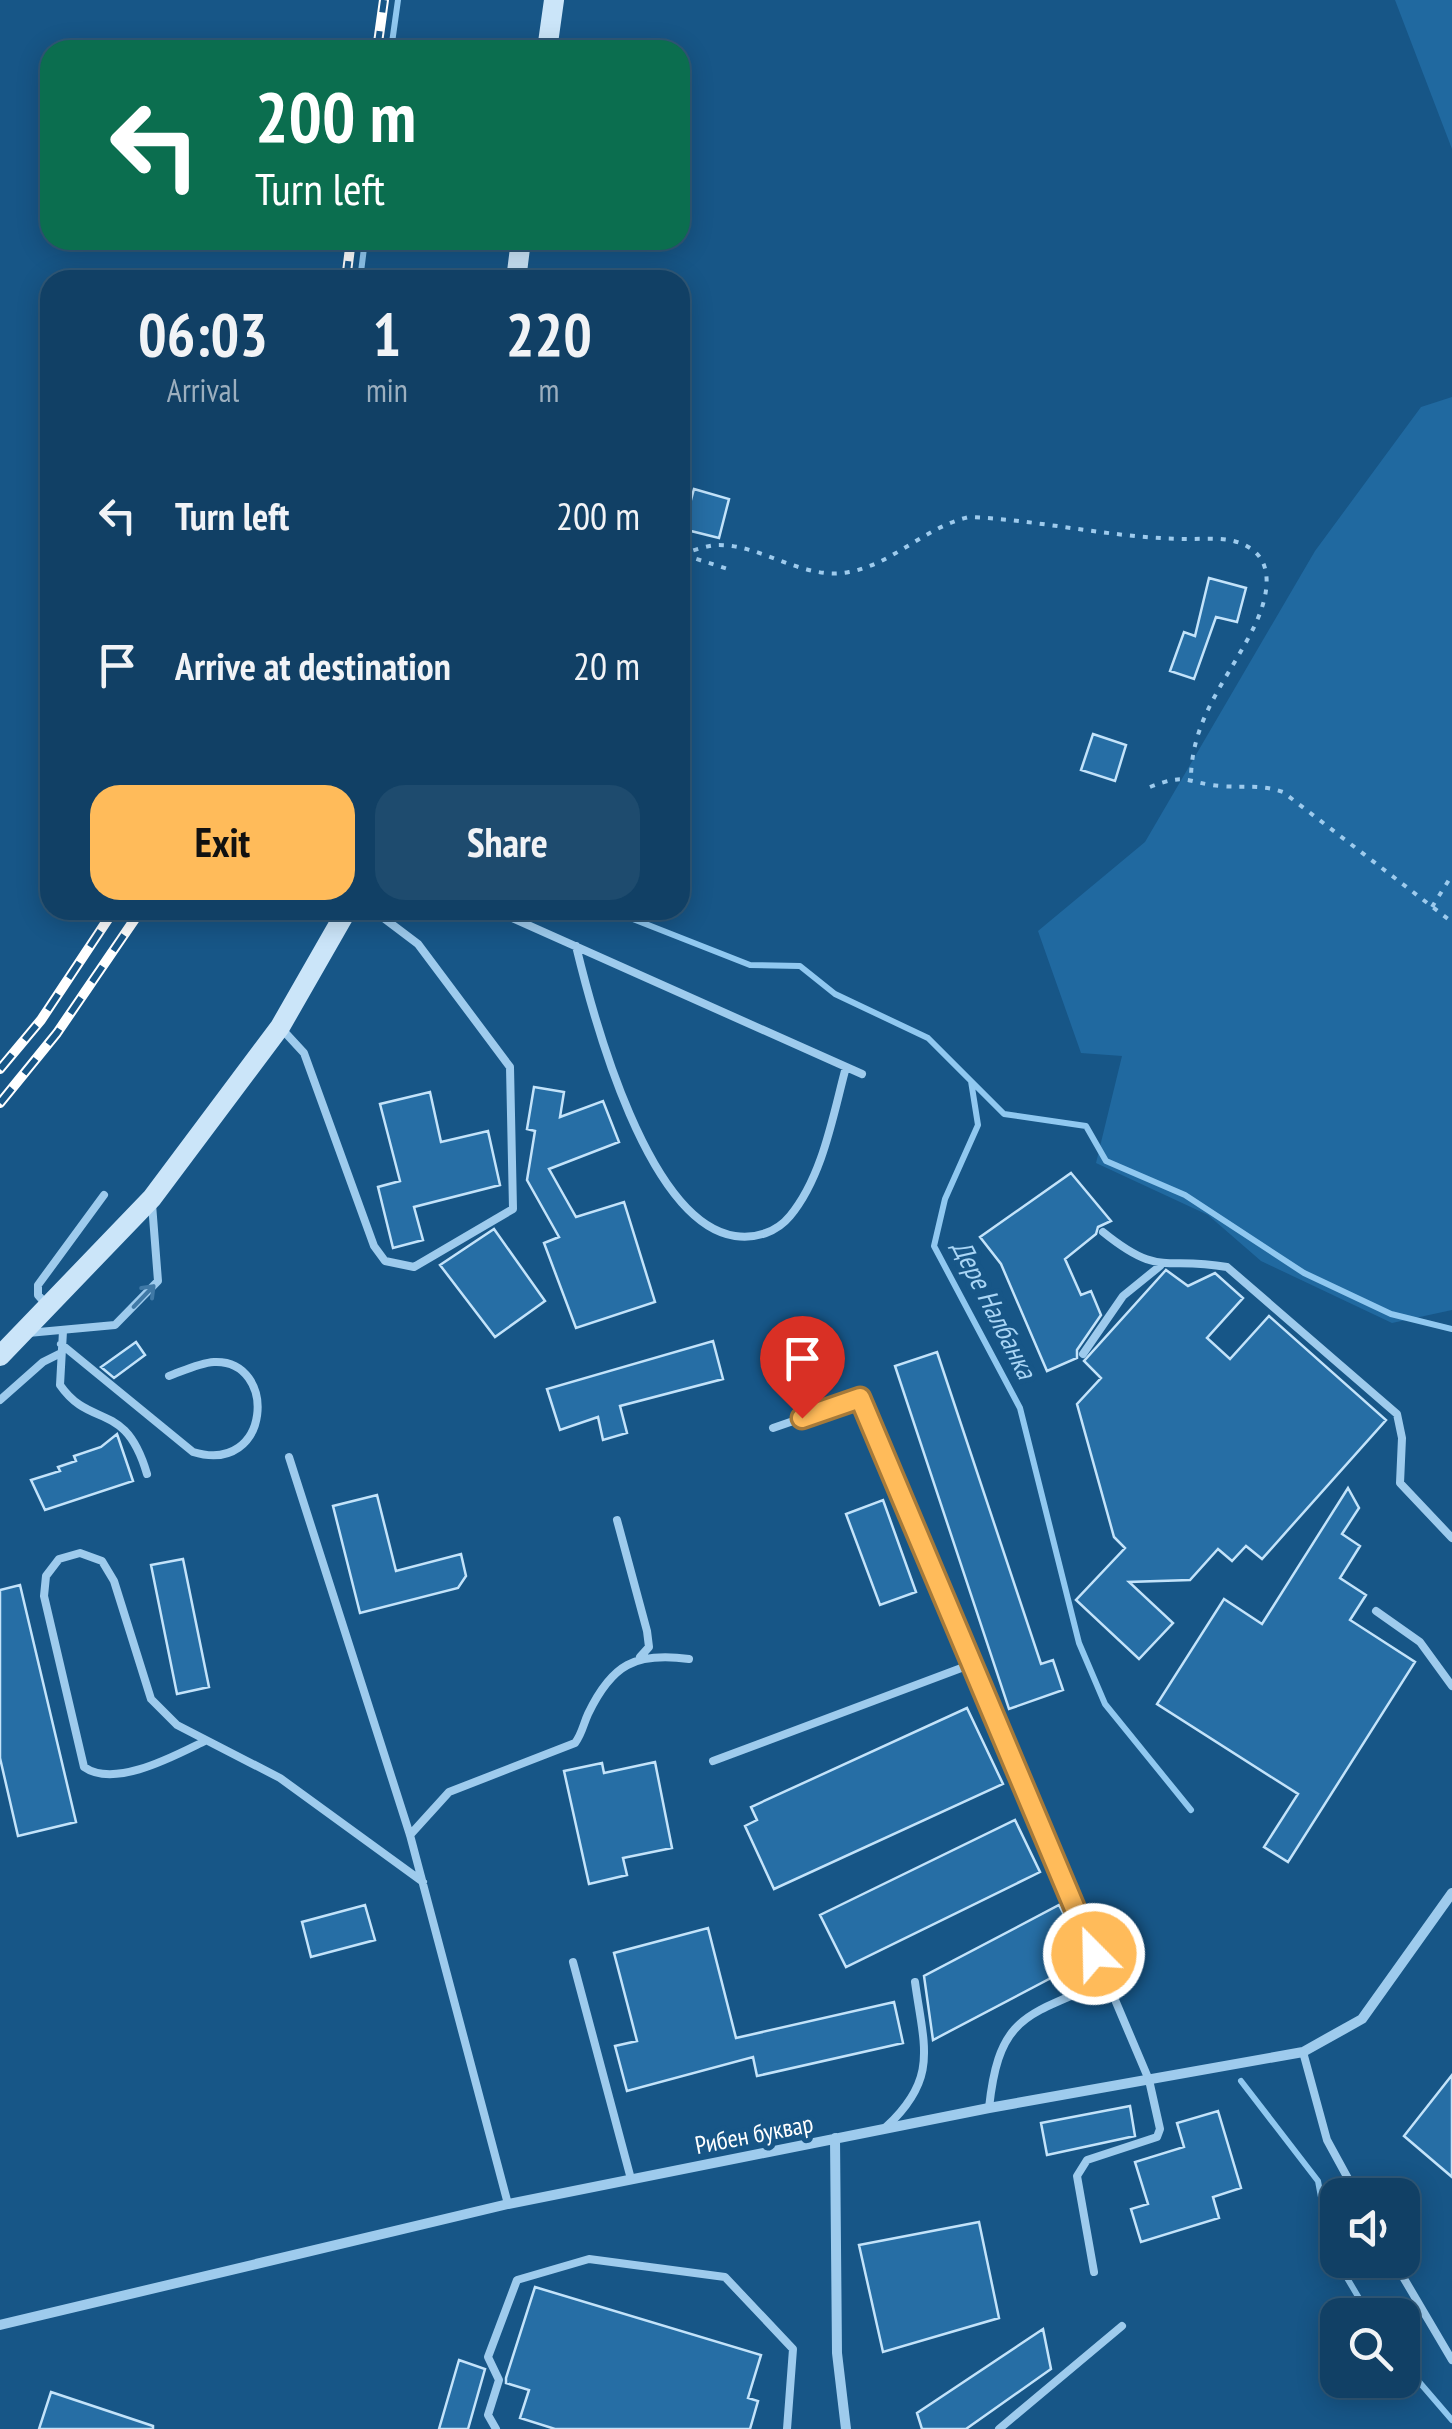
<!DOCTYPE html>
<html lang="en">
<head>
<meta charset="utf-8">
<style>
  body { margin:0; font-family:"PT Sans Narrow",sans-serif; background:#1e4b6e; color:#f1f3f6; height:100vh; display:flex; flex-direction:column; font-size:38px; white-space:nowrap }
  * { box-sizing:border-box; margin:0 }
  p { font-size:32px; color:#9cafbf }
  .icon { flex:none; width:55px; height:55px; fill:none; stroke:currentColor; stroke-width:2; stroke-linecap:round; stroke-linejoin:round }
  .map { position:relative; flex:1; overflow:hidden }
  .sheet { position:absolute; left:40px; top:270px; width:650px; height:650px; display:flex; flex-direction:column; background:#114065; border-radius:30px; box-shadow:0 5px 25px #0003,0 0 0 2px #305979 }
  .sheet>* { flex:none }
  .hud { position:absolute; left:40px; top:40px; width:650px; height:210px; border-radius:30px; box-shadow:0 5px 25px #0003,0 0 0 2px #305979; background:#0b6e4f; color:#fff; overflow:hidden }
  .controls { position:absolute; left:1320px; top:2178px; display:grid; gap:20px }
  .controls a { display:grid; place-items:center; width:100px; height:100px; border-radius:20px; background:#114065; box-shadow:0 5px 25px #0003,0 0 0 2px #305979; font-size:50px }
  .pin { position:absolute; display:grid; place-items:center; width:85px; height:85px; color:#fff; margin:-102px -42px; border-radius:50% 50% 50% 0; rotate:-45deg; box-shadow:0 0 10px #0007 }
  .pin .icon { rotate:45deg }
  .me { position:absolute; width:110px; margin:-55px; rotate:337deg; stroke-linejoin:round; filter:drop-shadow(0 0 8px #0008) }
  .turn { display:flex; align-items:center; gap:35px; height:210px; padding:0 50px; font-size:45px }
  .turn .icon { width:130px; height:130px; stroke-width:2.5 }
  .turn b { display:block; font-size:70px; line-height:85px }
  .eta { display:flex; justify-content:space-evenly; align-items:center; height:170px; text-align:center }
  .eta b { font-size:60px; font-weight:700; line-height:70px }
  .action { display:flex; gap:20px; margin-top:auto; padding:20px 50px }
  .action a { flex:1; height:115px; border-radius:30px; background:#ffbb5a; color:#111; font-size:40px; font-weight:700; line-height:115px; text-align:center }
  .action a+a { background:#1e4b6e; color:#f1f3f6 }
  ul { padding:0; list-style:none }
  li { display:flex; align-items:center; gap:30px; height:150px; padding:0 50px }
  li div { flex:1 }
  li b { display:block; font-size:38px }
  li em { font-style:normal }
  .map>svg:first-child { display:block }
  .green { fill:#2069a0 }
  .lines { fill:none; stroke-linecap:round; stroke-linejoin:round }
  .stream { stroke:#90c8f0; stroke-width:6 }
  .building { fill:#266ea5; stroke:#c3e3fa; stroke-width:2.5 }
  .path { stroke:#9ecbed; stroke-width:4; stroke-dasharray:5 8; stroke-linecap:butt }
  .lane { stroke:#9ecbed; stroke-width:8 }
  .street { stroke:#9ecbed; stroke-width:10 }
  .secondary { stroke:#cbe5f9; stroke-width:20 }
  .rail-casing { stroke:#fff; stroke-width:10 }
  .rail { stroke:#175687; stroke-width:6; stroke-dasharray:19; stroke-linecap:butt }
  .oneway { stroke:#4079a6 }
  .route-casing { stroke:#a67a3a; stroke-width:25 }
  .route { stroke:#ffbb5a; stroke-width:18 }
  .labels { text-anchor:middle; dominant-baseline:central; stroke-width:10; stroke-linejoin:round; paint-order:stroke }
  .street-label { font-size:25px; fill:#fff; stroke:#175687 }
  .water-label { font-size:28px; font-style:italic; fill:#a9d5f5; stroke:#175687 }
</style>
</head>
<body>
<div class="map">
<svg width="1452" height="2429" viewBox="0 0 1452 2429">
  <rect width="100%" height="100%" fill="#175687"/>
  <path class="green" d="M1395,0H1452V149Z
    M1452,397V1310L1392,1323L1261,1261L1208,1215L1096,1163L1122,1056L1081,1053L1038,931L1145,842L1315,551L1421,407Z"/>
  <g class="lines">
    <path class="stream" d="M391,50L398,0
      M360,280L365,240
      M610,910L750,965L800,966L835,994L928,1038L971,1081L978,1125L945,1199L934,1246L1020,1408L1079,1643L1105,1704L1191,1810
      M971,1081L1004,1114L1086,1126L1106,1161L1185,1195L1304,1273L1391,1314L1452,1329
      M1241,2081L1318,2181L1331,2251L1369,2315
      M1402,2362L1452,2420"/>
  </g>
  <path class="building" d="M694,489L729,499L719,538L683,529Z
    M1209,578L1246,588L1237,622L1216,617L1194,679L1170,671L1184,632L1195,636Z
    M1093,734L1126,745L1115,781L1081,770Z
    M534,1087L564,1092L560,1117L603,1101L619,1142L549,1169L576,1217L624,1202L655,1302L576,1328L544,1243L559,1237L527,1180L535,1131L527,1129Z
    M430,1092L441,1142L488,1131L500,1185L414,1207L423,1240L393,1248L378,1187L400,1181L380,1104Z
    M1071,1173L1111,1221L1098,1227L1096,1234L1065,1259L1081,1295L1091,1291L1101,1315L1077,1350V1358L1047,1371L1001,1264L980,1237Z
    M494,1229L545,1301L495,1337L440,1265Z
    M1166,1270L1188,1286L1215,1273L1243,1298L1207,1338L1230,1359L1269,1316L1386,1420L1262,1559L1246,1546L1232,1561L1218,1549L1190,1580L1129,1582L1173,1623L1139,1659L1076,1600L1125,1548L1114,1537L1077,1404L1101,1378L1084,1361Z
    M713,1341L723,1379L620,1406L627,1433L603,1440L598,1417L560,1430L547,1389Z
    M136,1342L145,1355L114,1378L101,1367Z
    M937,1352L1041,1664L1053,1660L1063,1690L1009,1709L895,1366Z
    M117,1434L133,1481L45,1510L31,1480L60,1471L58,1467L76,1461L74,1456L101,1447Z
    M1348,1488L1359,1508L1342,1534L1360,1546L1340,1578L1366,1595L1350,1620L1415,1662L1288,1862L1264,1847L1298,1794L1157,1704L1224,1599L1262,1624Z
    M377,1495L396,1571L461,1554L466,1576L458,1588L360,1613L333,1506Z
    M883,1500L916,1592L880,1605L846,1514Z
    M183,1559L209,1687L177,1694L151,1565Z
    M20,1585L76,1822L18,1836L0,1758V1590Z
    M967,1708L1003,1784L774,1889L745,1826L757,1820L751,1807Z
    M655,1762L672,1848L623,1858L627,1875L589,1884L564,1771L602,1763L604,1773Z
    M1015,1820L1040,1872L846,1967L820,1915Z
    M365,1905L375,1940L311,1957L302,1922Z
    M1059,1905L1087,1959L933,2040L924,1976Z
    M708,1928L736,2038L894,2002L903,2043L757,2076L753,2057L627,2091L615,2046L637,2041L614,1953Z
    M1452,2075V2177L1404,2136Z
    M1130,2106L1135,2136L1047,2155L1041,2123Z
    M1218,2111L1241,2188L1213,2197L1219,2218L1141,2242L1131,2209L1148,2204L1135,2162L1184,2147L1177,2123Z
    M979,2222L999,2318L883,2352L859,2245Z
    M535,2287L761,2355L748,2398L758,2401L750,2429H555L520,2418L529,2390L506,2383V2378Z
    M1043,2329L1051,2369L966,2429H922L917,2413Z
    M459,2360L485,2369L468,2429H439Z
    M51,2392L153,2426V2429H39Z"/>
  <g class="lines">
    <path class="path" d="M681,554C693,551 707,545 719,545C763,545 804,581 849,572C893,564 925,527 969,517C1043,520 1115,539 1190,539C1210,539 1232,536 1250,548C1278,566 1265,606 1252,631C1227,680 1192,719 1191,777
      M684,555L731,570
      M1150,787C1188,772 1186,783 1220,786C1244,788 1261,784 1283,792L1452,922
      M1432,907L1452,875"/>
    <path class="lane" d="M494,910L862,1074
      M576,946C594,1020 648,1223 735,1236C756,1239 777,1232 790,1216C823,1176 833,1115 846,1067
      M280,1027L304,1053L374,1246L385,1261L414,1267L513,1209L510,1067L418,944L373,910
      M1103,1232C1160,1278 1163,1256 1227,1267L1397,1414L1402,1438L1400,1483L1452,1538
      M45,1303L38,1295V1285L104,1195
      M63,1331L60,1385C91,1430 125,1399 147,1474
      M28,1333L115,1325L158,1281L152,1204
      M61,1344L193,1452C272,1476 278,1359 214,1362C199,1363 183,1371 169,1376
      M1083,1354L1123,1296L1160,1266
      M0,1400L43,1362L59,1354
      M773,1428L860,1398L1149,2080L1160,2129L1157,2137L1087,2160L1077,2176L1094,2272
      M289,1457L410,1835L508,2204
      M617,1520L647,1631L649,1647L640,1657
      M1376,1611L1420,1642L1452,1686
      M205,1741C176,1755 115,1789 84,1767L44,1596L46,1576L59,1559L80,1553L102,1561L114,1581L151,1699L177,1725L280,1778L423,1882
      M713,1761L972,1664
      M410,1835L449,1792L575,1743C582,1734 583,1725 588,1714C612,1664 635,1652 689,1659
      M573,1962L631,2179
      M1303,2052L1327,2140L1357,2195
      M989,2108C999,2014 1027,2016 1106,1981
      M886,2127C939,2078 924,2047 915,1982
      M1393,2260L1452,2360
      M496,2429L488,2415L499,2380L488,2357L517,2280L589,2259L725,2277L793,2349L787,2429
      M999,2429L1122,2326"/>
    <path class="street" d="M835,2138L837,2353L846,2429
      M0,2325L508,2204L989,2108L1303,2052L1362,2019L1452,1893"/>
    <path class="secondary" d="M547,50L554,0
      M516,280L521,240
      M0,1356L152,1198L280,1027L347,910"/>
    <g class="rail-casing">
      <path id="rail" d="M377,50L384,0
        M346,280L351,240
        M0,1069L41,1020L114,910
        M0,1103L57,1033L141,910"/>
    </g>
    <use href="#rail" class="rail"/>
  </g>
  <defs><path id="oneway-shaft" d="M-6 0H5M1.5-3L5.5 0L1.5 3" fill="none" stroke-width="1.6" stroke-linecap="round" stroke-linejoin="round" transform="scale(2.5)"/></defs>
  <use class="oneway" href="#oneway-shaft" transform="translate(144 1296) rotate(-46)"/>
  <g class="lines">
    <g class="route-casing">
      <path id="route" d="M802,1418L860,1398L1094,1954"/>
    </g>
    <use href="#route" class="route"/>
  </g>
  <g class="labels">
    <g class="street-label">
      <text transform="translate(754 2134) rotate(-11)">Рибен буквар</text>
    </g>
    <g class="water-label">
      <text transform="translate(995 1309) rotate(63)">Дере Налбанка</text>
    </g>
  </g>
</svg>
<div class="controls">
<a><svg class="icon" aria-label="sound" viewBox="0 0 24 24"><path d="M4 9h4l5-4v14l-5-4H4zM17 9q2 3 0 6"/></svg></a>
<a><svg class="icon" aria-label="search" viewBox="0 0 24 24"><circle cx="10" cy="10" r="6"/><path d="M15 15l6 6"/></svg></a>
</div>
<div class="pin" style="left:802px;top:1418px;background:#d93025"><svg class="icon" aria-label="arrive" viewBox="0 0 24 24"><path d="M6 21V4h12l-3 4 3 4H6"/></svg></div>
<svg class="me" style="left:1094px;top:1954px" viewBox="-20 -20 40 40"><circle r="17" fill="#ffbb5a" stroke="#fff" stroke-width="3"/><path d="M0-11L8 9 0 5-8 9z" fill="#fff"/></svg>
<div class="hud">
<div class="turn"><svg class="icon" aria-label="left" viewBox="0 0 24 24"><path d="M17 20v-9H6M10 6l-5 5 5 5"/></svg><div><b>200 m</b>Turn left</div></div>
</div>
<section class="sheet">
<div class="eta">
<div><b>06:03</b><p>Arrival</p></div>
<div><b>1</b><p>min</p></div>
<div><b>220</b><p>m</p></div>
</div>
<ul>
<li><svg class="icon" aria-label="left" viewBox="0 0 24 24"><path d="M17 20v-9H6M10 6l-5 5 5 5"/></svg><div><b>Turn left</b></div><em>200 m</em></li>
<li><svg class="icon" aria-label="arrive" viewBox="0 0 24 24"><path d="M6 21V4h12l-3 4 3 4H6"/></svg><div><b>Arrive at destination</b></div><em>20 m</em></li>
</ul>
<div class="action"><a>Exit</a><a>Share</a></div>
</section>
</div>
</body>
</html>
